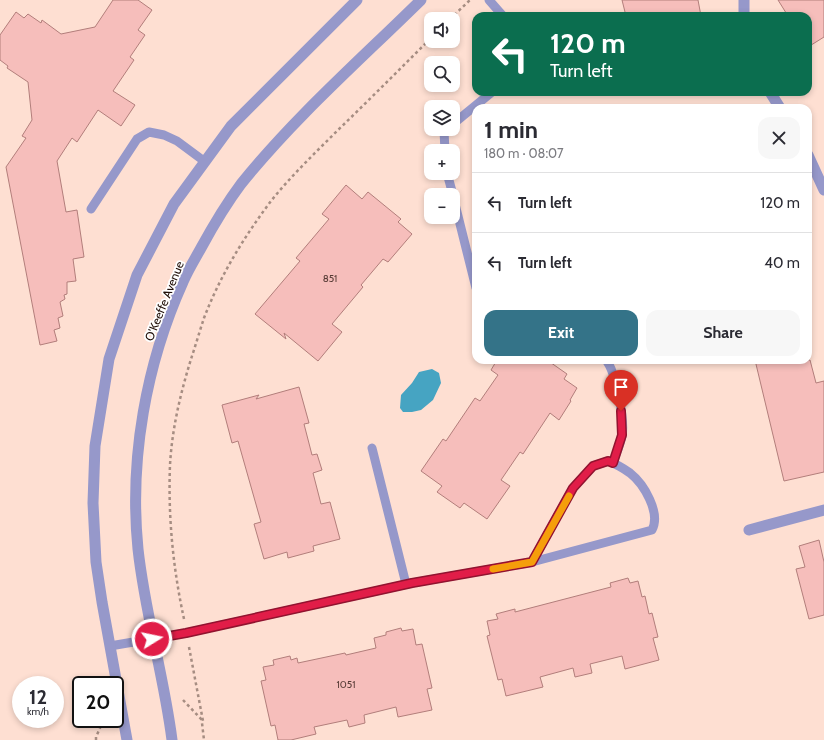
<!DOCTYPE html>
<html lang="en">
<head>
<meta charset="utf-8">
<style>
  body { margin:0; font-family:Cabin,sans-serif; background:#f7f7f7; color:#2b2b33; height:100vh; display:flex; flex-direction:column; font-size:15px; white-space:nowrap }
  * { box-sizing:border-box; margin:0 }
  p { font-size:13px; color:#7c7c81 }
  .icon { flex:none; width:22px; height:22px; fill:none; stroke:currentColor; stroke-width:2; stroke-linecap:round; stroke-linejoin:round }
  .map { position:relative; flex:1; overflow:hidden }
  .sheet { position:absolute; left:472px; top:104px; width:340px; height:260px; display:flex; flex-direction:column; background:#fff; border-radius:12px; box-shadow:0 2px 6px #0003 }
  .sheet>* { flex:none }
  .top-card { position:absolute; left:472px; top:12px; width:340px; height:84px; border-radius:12px; box-shadow:0 2px 6px #0003; background:#0b6e4f; color:#fff; overflow:hidden }
  .fabs { position:absolute; left:424px; top:12px; display:grid; gap:8px }
  .fabs a { display:grid; place-items:center; width:36px; height:36px; border-radius:8px; background:#fff; box-shadow:0 2px 6px #0003; font-size:20px }
  .speed { position:absolute; left:12px; top:676px; display:flex; gap:8px; font-size:20px; font-weight:700; text-align:center }
  .speed>* { display:grid; place-content:center; width:52px; height:52px; border-radius:50%; background:#fff; box-shadow:0 2px 6px #0003; line-height:1 }
  .speed small { font-size:10px; font-weight:400 }
  .speed .limit { border:2px solid #111; border-radius:6px; background:#fff; color:#111 }
  .pin { position:absolute; display:grid; place-items:center; width:34px; height:34px; color:#fff; margin:-41px -17px; border-radius:50% 50% 50% 0; rotate:-45deg; box-shadow:0 0 4px #0007 }
  .pin .icon { rotate:45deg }
  .me { position:absolute; width:44px; margin:-22px; rotate:80deg; stroke-linejoin:round; filter:drop-shadow(0 0 3px #0008) }
  .turn { display:flex; align-items:center; gap:14px; height:84px; padding:0 12px; font-size:18px }
  .turn .icon { width:52px; height:52px; stroke-width:2.5 }
  .turn b { display:block; font-size:28px; line-height:34px }
  .round { display:grid; place-items:center; flex:none; width:42px; height:42px; border-radius:12px; background:#f7f7f7 }
  .summary { display:flex; align-items:center; justify-content:space-between; height:68px; padding:0 12px }
  h1 { font-size:24px; font-weight:700; line-height:30px }
  .action { display:flex; gap:8px; margin-top:auto; padding:8px 12px }
  .action a { flex:1; height:46px; border-radius:12px; background:#347388; color:#fff; font-size:16px; font-weight:700; line-height:46px; text-align:center }
  .action a+a { background:#f7f7f7; color:#2b2b33 }
  ul { padding:0; list-style:none }
  li { display:flex; align-items:center; gap:12px; height:60px; padding:0 12px; border-top:1px solid #e1e1e2 }
  li div { flex:1 }
  li b { display:block; font-size:15px }
  li em { font-style:normal }
  .map>svg:first-child { display:block }
  .water { fill:#46a4c2 }
  .building { fill:#f6bebb; stroke:#b27e7b }
  .lines { fill:none; stroke-linecap:round; stroke-linejoin:round }
  .path { stroke:#a68d82; stroke-width:2.5; stroke-dasharray:3 3; stroke-linecap:butt }
  .service { stroke:#9698ca; stroke-width:9 }
  .minor { stroke:#9698ca; stroke-width:11 }
  .tertiary { stroke:#9698ca; stroke-width:11 }
  .route-casing { stroke:#92132f; stroke-width:10 }
  .route { stroke:#e11d48; stroke-width:7 }
  .slow { stroke:#f59e0b; stroke-width:7 }
  .labels { text-anchor:middle; dominant-baseline:central; stroke-width:3.5; stroke-linejoin:round; paint-order:stroke }
  .number-label { font-size:10px; fill:#563b35 }
  .street-label { font-size:12px; fill:#200f08; stroke:#fff }
</style>
</head>
<body>
<div class="map">
<svg width="824" height="740" viewBox="0 0 824 740">
  <rect width="100%" height="100%" fill="#fedfd2"/>
  <path class="water" d="M432,369L439,373L441,383L433,400L421,410L412,412H403L400,408L401,395L412,383L419,372Z"/>
  <path class="building" d="M113,0H138L152,10L138,30L145,35L130,57L134,60L113,91L135,105L121,126L98,110L77,142L72,138L57,161L66,212L77,210L84,257L73,259L76,281L67,282V294L64,295L65,299L60,302L63,316L58,318L60,328L54,330L57,341L40,345L6,167L26,138L22,136L32,120L28,82L7,68L8,66L0,60V35L16,12L24,18L28,14L41,23L42,20L61,34L95,27Z
    M622,0H698L701,16H626Z
    M778,0H824V37L808,47V16H788Z
    M346,185L362,199L368,192L401,219L398,222L412,234L388,262L383,259L361,285L363,287L332,324L342,332L318,361L284,333L286,339L255,314L300,261L296,258L329,219L322,214Z
    M497,360H547L567,374L564,379L577,388L570,400L571,401L559,420L550,413L523,454L520,452L501,480L510,486L487,519L464,503L460,508L437,492L442,486L421,471L443,439L446,441L475,398L480,401L498,375L491,370Z
    M755,360H810L816,383L824,381V472L784,481Z
    M299,387L309,423L304,424L312,455L317,454L322,470L313,473L321,504L330,502L340,539L313,546L314,551L288,558L287,552L264,559L254,524L261,522L238,441L232,443L222,405L259,395L256,399Z
    M819,540L824,562V615L809,619L796,569L805,567L799,546Z
    M628,578L630,583L638,581L642,597L645,596L649,614L652,613L658,637L653,638L659,660L625,669L622,656L590,664L592,673L575,677L573,668L540,677L543,687L506,696L502,679L498,680L487,636L490,635L487,621L498,619L496,614L515,609V612L611,587L610,583Z
    M401,628L402,631L413,629L416,645L422,644L432,688L427,689L432,710L398,717L396,707L364,715L365,723L349,727L347,720L314,727L316,734L291,740H278L275,725L271,726L261,681L266,680L263,667L274,665L273,660L290,656L291,660L297,658L298,663L345,653L346,655L376,648L374,638L386,635V632Z"/>
  <g class="lines">
    <path class="path" d="M450,19L470,0
      M184,619C173,568 168,517 170,465C172,428 181,391 192,356C196,344 200,330 204,318C220,276 244,237 271,201C291,176 315,153 338,130C369,100 400,69 431,38
      M189,647L203,721L202,723L204,740
      M183,700L203,721
      M96,740V737L104,719"/>
    <path class="service" d="M489,0L503,16
      M453,124L492,92
      M445,151L444,131L447,129
      M447,173L453,195
      M453,196L476,288
      M91,209L137,139L149,132L164,135L177,141L204,161
      M606,360C616,372 625,421 622,436C620,445 616,454 613,463
      M372,448L406,584
      M608,461C616,464 623,468 630,473C644,484 661,513 652,530L532,562L573,488L593,466Z
      M110,646L186,633L412,583L532,562"/>
    <path class="minor" d="M744,0V16
      M770,92L780,108
      M808,155L824,190
      M749,530L824,510"/>
    <path class="tertiary" d="M127,740L102,602L96,562L93,503L95,446L109,359L137,275L174,204L231,126L357,0
      M172,740C164,676 145,614 138,549C129,459 146,364 183,282C188,270 195,259 201,248C213,226 226,204 241,184C295,117 360,60 421,0"/>
  </g>
  <g class="lines">
    <g class="route-casing">
      <path id="route" d="M152,639L186,633L412,583L532,562L573,488L593,466L608,461L613,463L622,435L621,411"/>
    </g>
    <use href="#route" class="route"/>
    <path class="slow" d="M493,569L532,562L569,496"/>
  </g>
  <g class="labels">
    <g class="number-label">
      <text x="330" y="278">851</text>
      <text x="346" y="684">1051</text>
    </g>
    <g class="street-label">
      <text transform="translate(164 301) rotate(-68)">O'Keeffe Avenue</text>
    </g>
  </g>
</svg>
<div class="fabs">
<a><svg class="icon" aria-label="sound" viewBox="0 0 24 24"><path d="M4 9h4l5-4v14l-5-4H4zM17 9q2 3 0 6"/></svg></a>
<a><svg class="icon" aria-label="search" viewBox="0 0 24 24"><circle cx="10" cy="10" r="6"/><path d="M15 15l6 6"/></svg></a>
<a><svg class="icon" aria-label="layers" viewBox="0 0 24 24"><path d="M12 4l9 5-9 5-9-5zM3 14l9 5 9-5"/></svg></a>
<a>+</a>
<a>−</a>
</div>
<div class="speed"><div>12<small>km/h</small></div><div class="limit">20</div></div>
<div class="pin" style="left:621px;top:411px;background:#d93025"><svg class="icon" aria-label="arrive" viewBox="0 0 24 24"><path d="M6 21V4h12l-3 4 3 4H6"/></svg></div>
<svg class="me" style="left:152px;top:639px" viewBox="-20 -20 40 40"><circle r="17" fill="#e11d48" stroke="#fff" stroke-width="3"/><path d="M0-11L8 9 0 5-8 9z" fill="#fff"/></svg>
<div class="top-card">
<div class="turn"><svg class="icon" aria-label="left" viewBox="0 0 24 24"><path d="M17 20v-9H6M10 6l-5 5 5 5"/></svg><div><b>120 m</b>Turn left</div></div>
</div>
<section class="sheet">
<div class="summary"><div><h1>1 min</h1><p>180 m · 08:07</p></div><a class="round"><svg class="icon" aria-label="close" viewBox="0 0 24 24"><path d="M6 6l12 12M18 6L6 18"/></svg></a></div>
<ul>
<li><svg class="icon" aria-label="left" viewBox="0 0 24 24"><path d="M17 20v-9H6M10 6l-5 5 5 5"/></svg><div><b>Turn left</b></div><em>120 m</em></li>
<li><svg class="icon" aria-label="left" viewBox="0 0 24 24"><path d="M17 20v-9H6M10 6l-5 5 5 5"/></svg><div><b>Turn left</b></div><em>40 m</em></li>
</ul>
<div class="action"><a>Exit</a><a>Share</a></div>
</section>
</div>
</body>
</html>
